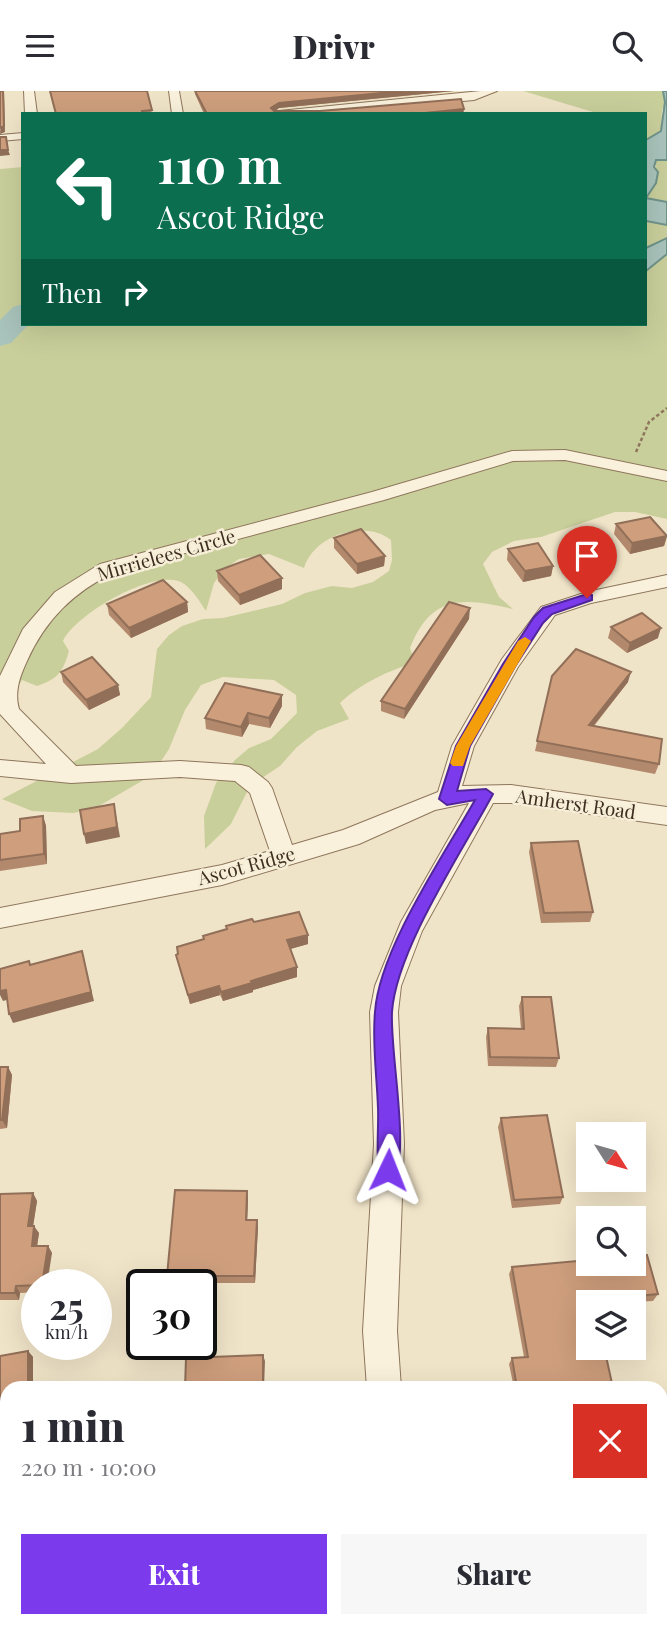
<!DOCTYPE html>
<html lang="en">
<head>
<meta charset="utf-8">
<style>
  body { margin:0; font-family:"Playfair Display",serif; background:#f7f7f7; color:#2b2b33; height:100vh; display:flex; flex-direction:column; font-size:26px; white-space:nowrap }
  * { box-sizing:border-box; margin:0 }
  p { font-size:23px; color:#7c7c81 }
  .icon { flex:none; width:38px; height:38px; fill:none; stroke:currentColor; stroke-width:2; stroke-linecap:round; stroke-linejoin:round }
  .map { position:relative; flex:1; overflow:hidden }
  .drawer { position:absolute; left:0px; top:1290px; width:668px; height:247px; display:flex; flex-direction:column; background:#fff; border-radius:21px 21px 0 0; box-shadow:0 7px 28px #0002 }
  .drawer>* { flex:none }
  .banner { position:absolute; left:21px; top:21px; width:626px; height:214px; border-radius:0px; box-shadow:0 7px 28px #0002; background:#0b6e4f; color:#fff; overflow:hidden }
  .needle { width:46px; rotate:127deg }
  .fabs { position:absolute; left:576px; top:1031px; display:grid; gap:14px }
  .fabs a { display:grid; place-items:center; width:70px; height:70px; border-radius:0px; background:#fff; box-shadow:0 7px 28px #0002; font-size:35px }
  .speed { position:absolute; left:21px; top:1178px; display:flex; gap:14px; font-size:35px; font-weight:700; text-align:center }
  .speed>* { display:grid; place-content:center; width:91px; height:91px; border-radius:50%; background:#fff; box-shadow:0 7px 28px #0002; line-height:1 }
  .speed small { font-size:18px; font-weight:400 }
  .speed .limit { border:4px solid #111; border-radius:10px; background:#fff; color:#111 }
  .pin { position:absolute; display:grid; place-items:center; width:60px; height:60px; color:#fff; margin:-72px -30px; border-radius:50% 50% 50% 0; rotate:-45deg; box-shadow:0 0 7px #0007 }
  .pin .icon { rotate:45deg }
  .me { position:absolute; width:77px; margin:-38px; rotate:2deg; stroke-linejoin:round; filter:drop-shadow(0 0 5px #0008) }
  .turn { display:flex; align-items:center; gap:24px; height:147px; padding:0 21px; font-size:32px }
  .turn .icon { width:91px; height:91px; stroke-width:2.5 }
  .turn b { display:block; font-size:49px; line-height:60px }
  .then { display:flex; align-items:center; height:66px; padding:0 21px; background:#0003; gap:14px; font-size:26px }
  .round { display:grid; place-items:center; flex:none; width:74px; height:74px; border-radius:0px; background:#f7f7f7 }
  .head { display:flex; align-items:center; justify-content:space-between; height:119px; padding:0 21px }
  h1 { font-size:42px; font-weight:800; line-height:52px }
  .action { display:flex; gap:14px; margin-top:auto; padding:14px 21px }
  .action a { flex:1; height:80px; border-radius:0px; background:#7c3aed; color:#fff; font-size:28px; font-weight:800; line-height:80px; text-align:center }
  .action a+a { background:#f7f7f7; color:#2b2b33 }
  header { display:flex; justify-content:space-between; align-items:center; height:91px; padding:0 21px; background:#fff; font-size:32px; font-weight:800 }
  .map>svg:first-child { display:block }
  .green { fill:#c9cf9b }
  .water { fill:#a9c4bc; stroke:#6f938a; stroke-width:2 }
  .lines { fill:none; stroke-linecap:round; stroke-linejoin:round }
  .river { fill:#a9c4bc; fill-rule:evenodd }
  .street-casing { stroke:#8d765c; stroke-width:2 }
  .path { stroke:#8d765c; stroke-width:2.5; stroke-dasharray:3.5 2.5; stroke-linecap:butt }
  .street { fill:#faf1dc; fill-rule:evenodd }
  .wall { fill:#b2896c }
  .shaded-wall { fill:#916f58 }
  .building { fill:#cf9f7d; stroke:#916f58; stroke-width:2 }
  .route { fill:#7c3aed; stroke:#51269a; stroke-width:2 }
  .slow { fill:#f59e0b }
  .labels { text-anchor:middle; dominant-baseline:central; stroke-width:5; stroke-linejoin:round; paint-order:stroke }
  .street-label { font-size:19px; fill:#3d2e20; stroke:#f7eed8 }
</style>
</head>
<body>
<header><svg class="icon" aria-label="menu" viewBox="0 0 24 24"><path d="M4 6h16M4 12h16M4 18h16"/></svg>Drivr<svg class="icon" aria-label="search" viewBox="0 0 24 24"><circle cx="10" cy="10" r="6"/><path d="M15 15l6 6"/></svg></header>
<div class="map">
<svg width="667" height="1536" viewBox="0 0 667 1536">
  <rect width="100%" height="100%" fill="#f0e4c8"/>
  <path class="green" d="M523,0H667V14L662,18L661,40L646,49V23H591L593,21Z
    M656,69H667V111L646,107L656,92Z
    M23,76V233H646V180L667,163V428L635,421H615L541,446L514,450L492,461L483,473L499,506L513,518C464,507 432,502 410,557L415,571C387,581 362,591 340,612L349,628L317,640L297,656L280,675L259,689L247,701L231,733L205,758L204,725L216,692L235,669L249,657L271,648L297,622L296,604L274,589L223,586L201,594L185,619L169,658L152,684L99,715L74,722L32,720L2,708L98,658L122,637L151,606L157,558L169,544L182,535L203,528L223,527L282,513L305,502L332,495L352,497L373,491L389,480L392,469L391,449C364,428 314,444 304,477L269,463L239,468L225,478L214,492L206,520C199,510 192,497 181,491C152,478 75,524 63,550L69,560C63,581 58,588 37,595L22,589L0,626V78Z
    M646,130L667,134V147L646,157Z"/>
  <path class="water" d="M663,0H667V69H656L654,76L658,81L656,92L646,107L667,111V134L646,130V49L661,40L665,11Z
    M667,147V163L646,180V157Z"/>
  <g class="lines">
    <path class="river" d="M23,213V233H29L11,252L0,255V229L13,216Z"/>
    <g class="street-casing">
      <path id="street" d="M24,0H34L37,23H25Z
        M169,0H179L183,23H172Z
        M481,0H497L474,9L320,23H274L279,20Z
        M23,42V48L0,50V44Z
        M565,359L667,380V390L565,369L513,370L384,409L114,481C73,502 46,528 27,570C20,585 14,601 19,618L76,675L180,670L241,674L249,676L268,691L272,697L292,754L343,739L438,701L452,655L502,568L541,516L587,501L667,484V496L591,512L555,524L518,576L474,655L462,695L511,694L667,716V734L511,712H493L422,840L401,895L398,921L404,1053L397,1240L401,1297H367L363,1240L374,1053L370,921L375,895L401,831L469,712L435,719L359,753L222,794L0,837V817L222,774L270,760L250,702L235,690L180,686L71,692L0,685V669L46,673L0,623V585L23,538L55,501L100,473L372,401L512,360Z
        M382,1530H420L421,1536H383Z"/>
    </g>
    <path class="path" d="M636,361L649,331L667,317"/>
    <use href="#street" class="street"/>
  </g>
  <path class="wall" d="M147,0L152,23H55Z
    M195,0H454L279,17L275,20L464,18L463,23H204L195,3Z
    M616,433L667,445L664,455L630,463L614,443Z
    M334,447L385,465L384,475L357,483L334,457Z
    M508,458L553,475L551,485L523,491L507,469Z
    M217,480L282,498L240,514L218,490Z
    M187,511L188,521L131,547L109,524L107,513Z
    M469,528L404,628L381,620V610Z
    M611,536L658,547L627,562L608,547Z
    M61,581L118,594L120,604L89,619L63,591Z
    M552,585L628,591L594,635L659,673L655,683L535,660Z
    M282,604V615L270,637L249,633L242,646L206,638L205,627Z
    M43,725L46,735L47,773L0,780V743L20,740Z
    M531,752L593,821L590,831L541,832L529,761Z
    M254,831L308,853L290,858L297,886L253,899V901L223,910L220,904L190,913L176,864L204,848L226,838V835Z
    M522,906L559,967L556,976L488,975L486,946L488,937L521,938L519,915Z
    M0,976H8L12,984L7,1037L0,1038Z
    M501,1027L563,1106L560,1113L512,1117L498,1036Z
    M247,1100L248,1107L247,1129L258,1136L255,1192H170L167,1185Z
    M33,1102L37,1110L33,1135L39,1142L37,1155H48L52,1162L37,1194V1201L20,1202L19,1209H0V1103Z
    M512,1176L658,1203L653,1210L634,1211H588L613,1297H514L509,1273L512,1267L524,1266L509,1183Z
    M28,1260L33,1266V1297H7V1323L0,1324V1265Z
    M551,1530H636L551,1533Z"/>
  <path class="shaded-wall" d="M3,0H4L5,41L0,43Z
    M402,0H454L279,17L271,23V17L279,12Z
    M464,18L463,23H415Z
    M0,59H8L10,64L0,65Z
    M667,445L664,455L630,463L632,452Z
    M385,465L384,475L357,483V473Z
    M553,475L551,485L523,491L525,480Z
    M282,487V498L240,514L239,504Z
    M187,511L188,521L131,547L129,537Z
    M470,517L469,528L404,628L405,618Z
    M661,537L658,547L627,562L630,552Z
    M631,581L628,591L586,644L589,634Z
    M118,594L120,604L89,619L86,609Z
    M282,604V615L270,637L269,627Z
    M248,622L249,633L242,646L241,636Z
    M114,713L120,746L86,753L84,743Z
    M43,725L46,735L47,773L44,763Z
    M308,844V853L287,859V849Z
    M82,860L94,910L13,932L9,923Z
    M297,876V886L253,899V901L223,910L221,901L251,890Z
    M219,895L220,904L190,913L188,904Z
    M6,899L10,908L3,910L0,904V900Z
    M8,976L12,984L7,1037L2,1029Z
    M247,1100L248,1107L247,1136L246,1129Z
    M33,1102L37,1110L32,1142L28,1135Z
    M257,1129L258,1136L255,1192L254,1185Z
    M34,1135L39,1142L36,1162L32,1155Z
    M48,1155L52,1162L47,1194H42Z
    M16,1195L20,1202L19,1209L15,1202Z
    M28,1260L33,1266V1297H28Z
    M263,1264L265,1270L264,1297H263Z
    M2,1451L7,1454V1459L0,1504V1465Z"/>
  <path class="building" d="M0,0H3L4,35L0,37Z
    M50,0H147L152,19L142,20L143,23H56Z
    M195,0H402L279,12L271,17L274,20H320L461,8L464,18L415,23H207Z
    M0,46H6L8,59H0Z
    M650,426L667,445L632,452L616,433Z
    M361,438L385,465L357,473L334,447Z
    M538,452L553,475L525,480L508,458Z
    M260,464L282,487L239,504L217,480Z
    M163,489L187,511L129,537L107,513Z
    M449,511L470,517L405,618L381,610Z
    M642,522L661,537L630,552L611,536Z
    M576,558L631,581L589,634L662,648L659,673L537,650L552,585Z
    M92,566L118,594L86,609L61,581Z
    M225,592L282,604L269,627L248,622L241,636L205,627Z
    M114,713L117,736L84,743L80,719Z
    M43,725L44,763L0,769V743L20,740V728Z
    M578,750L593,821L544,822L531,752Z
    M299,821L308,844L287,849L297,876L251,890L252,892L221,901L219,895L188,904L176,864L178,863L177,856L204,848L203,845L227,838L226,835L252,828L254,831Z
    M82,860L91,901L9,923L6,899L0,900V878L29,870L30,874Z
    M522,906H551L559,967L490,966L488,937L524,938Z
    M0,976H8L2,1029H0Z
    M547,1024L563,1106L514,1109L501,1027Z
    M175,1099L247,1100L246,1129H257L254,1185H167Z
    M33,1102L28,1135H34L32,1155H48L42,1194L16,1195L15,1202H0V1103Z
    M647,1164L658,1203L593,1209L594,1211H588V1256H604L613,1297H517L512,1267L528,1266L512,1176L588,1169V1172H634V1165Z
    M28,1260V1297H7V1317L0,1318V1265Z
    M263,1264V1297H185L186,1267Z
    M0,1451H2L0,1465Z
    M662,1464H667V1526H662Z
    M176,1530H251V1536H176Z
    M555,1530H585L555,1531Z"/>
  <path class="route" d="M587,503L592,504V509L552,523L543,532L516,574L470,655L457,700L486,698L493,703C463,759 396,859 392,921C390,962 409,1053 395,1086L388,1089L381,1086C375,1073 379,1034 378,1017C377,986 372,952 375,921C379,859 444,764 475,709L447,714L439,708L456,655L503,573L534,526L543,517Z"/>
  <path class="slow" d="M525,546L531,550L470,655L463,675H453L450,672L456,655L518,550Z"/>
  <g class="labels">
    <g class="street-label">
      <text transform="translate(166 463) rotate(-16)">Mirrielees Circle</text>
      <text transform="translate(576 712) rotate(8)">Amherst Road</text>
      <text transform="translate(246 774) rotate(-15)">Ascot Ridge</text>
    </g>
  </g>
</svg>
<div class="fabs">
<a><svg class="needle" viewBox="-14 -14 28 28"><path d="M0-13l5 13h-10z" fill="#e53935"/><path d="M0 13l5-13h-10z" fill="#7c7c81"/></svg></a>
<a><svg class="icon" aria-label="search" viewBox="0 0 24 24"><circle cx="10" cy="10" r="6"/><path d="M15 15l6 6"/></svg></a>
<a><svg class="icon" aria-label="layers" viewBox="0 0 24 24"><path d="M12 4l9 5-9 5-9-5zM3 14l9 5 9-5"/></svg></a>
</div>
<div class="speed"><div>25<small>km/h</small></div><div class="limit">30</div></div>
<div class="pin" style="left:587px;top:507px;background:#d93025"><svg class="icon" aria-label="arrive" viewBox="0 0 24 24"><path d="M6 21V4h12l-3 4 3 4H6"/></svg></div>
<svg class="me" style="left:388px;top:1079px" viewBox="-20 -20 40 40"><path d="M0-17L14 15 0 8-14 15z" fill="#7c3aed" stroke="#fff" stroke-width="4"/></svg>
<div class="banner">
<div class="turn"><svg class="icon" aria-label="left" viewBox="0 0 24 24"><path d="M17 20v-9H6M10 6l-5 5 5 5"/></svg><div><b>110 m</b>Ascot Ridge</div></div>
<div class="then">Then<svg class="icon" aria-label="right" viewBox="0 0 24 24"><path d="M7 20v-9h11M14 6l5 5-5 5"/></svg></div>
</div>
<section class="drawer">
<div class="head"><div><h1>1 min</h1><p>220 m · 10:00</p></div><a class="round" style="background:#d93025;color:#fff"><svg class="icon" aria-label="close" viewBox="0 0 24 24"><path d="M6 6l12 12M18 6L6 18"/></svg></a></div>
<div class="action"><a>Exit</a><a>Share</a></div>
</section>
</div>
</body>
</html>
